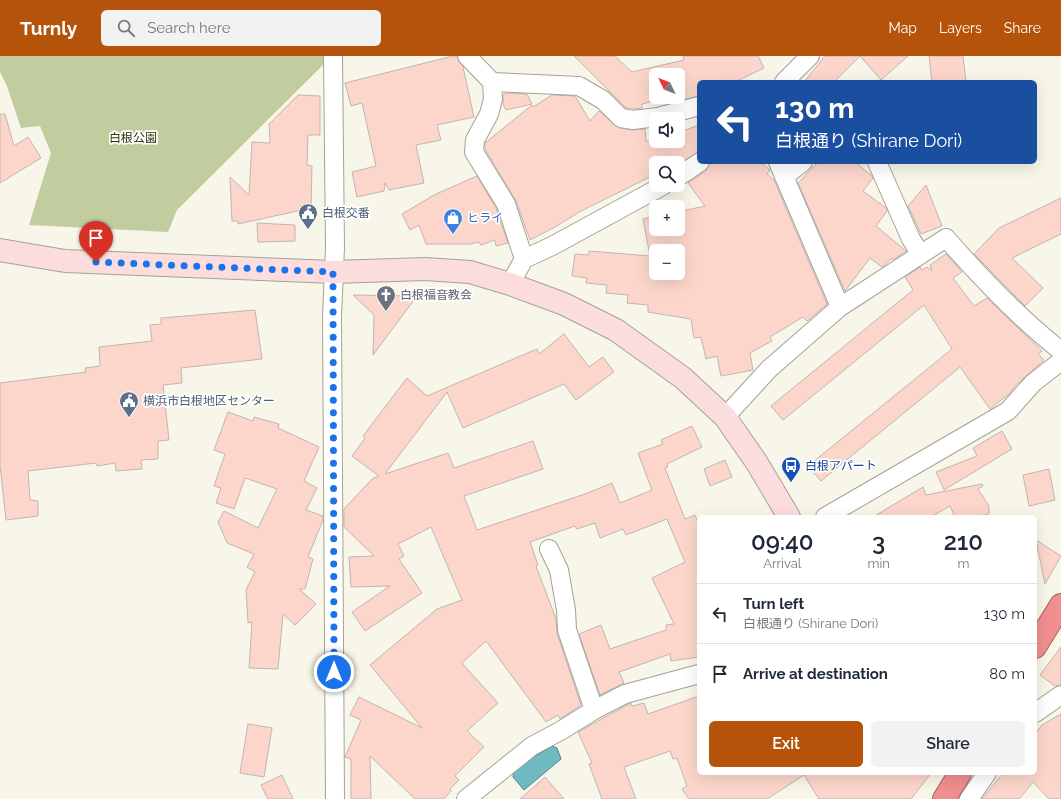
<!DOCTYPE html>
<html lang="en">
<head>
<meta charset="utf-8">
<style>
  body { margin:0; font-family:Raleway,"Noto Sans JP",sans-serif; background:#f2f2f3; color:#1f2937; height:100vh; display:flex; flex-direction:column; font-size:15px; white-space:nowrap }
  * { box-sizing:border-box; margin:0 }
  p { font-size:13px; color:#747a83 }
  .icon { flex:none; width:22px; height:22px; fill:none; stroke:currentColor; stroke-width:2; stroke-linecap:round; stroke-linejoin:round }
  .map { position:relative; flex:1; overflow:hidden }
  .side { position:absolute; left:697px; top:459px; width:340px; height:260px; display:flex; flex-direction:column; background:#fff; border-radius:6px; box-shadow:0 4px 16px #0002 }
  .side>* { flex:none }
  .guide { position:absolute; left:697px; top:24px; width:340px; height:84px; border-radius:6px; box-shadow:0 4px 16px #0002; background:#1a4fa0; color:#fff; overflow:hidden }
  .needle { width:26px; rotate:313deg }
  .tools { position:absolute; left:649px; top:12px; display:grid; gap:8px }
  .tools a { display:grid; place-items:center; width:36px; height:36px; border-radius:6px; background:#fff; box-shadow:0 4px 16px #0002; font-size:20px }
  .pin { position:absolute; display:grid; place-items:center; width:34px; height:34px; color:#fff; margin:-41px -17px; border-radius:50% 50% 50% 0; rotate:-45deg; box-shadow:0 0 4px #0007 }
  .pin .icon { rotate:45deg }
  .me { position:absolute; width:44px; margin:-22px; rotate:0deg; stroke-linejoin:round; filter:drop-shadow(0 0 3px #0008) }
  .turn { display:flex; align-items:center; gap:14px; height:84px; padding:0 12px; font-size:18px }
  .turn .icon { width:52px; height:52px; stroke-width:2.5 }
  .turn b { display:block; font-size:28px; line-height:34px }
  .eta { display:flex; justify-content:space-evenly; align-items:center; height:68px; text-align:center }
  .eta b { font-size:24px; font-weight:600; line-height:28px }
  .primary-button { display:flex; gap:8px; margin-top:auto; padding:8px 12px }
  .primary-button a { flex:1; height:46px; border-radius:6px; background:#b45309; color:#fff; font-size:16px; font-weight:600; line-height:46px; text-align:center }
  .primary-button a+a { background:#f2f2f3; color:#1f2937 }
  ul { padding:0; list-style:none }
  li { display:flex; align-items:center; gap:12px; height:60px; padding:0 12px; border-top:1px solid #e0e1e3 }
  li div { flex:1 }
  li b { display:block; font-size:15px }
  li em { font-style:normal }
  header { display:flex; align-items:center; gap:24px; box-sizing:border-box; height:56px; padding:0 20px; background:#b45309; color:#fff }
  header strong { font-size:19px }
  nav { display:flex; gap:22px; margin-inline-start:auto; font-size:14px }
  .search { width:280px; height:36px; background:#f2f2f3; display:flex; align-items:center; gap:10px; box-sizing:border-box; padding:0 14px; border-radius:6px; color:#747a83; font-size:15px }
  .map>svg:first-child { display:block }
  .green { fill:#c1cc9f }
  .water { fill:#6fbac0; stroke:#528689 }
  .building { fill:#fcd6cb; stroke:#c2b5b1; fill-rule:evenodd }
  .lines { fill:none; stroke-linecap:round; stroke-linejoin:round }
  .street-casing { stroke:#a4a296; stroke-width:20 }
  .secondary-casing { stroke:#a4a296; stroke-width:24 }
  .highway-casing { stroke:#a26260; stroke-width:24 }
  .street { stroke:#fff; stroke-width:18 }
  .secondary { stroke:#fbdddd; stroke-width:22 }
  .highway { stroke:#f18f8f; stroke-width:22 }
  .route { stroke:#1a73e8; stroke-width:7; stroke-dasharray:0 12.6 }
  .labels { text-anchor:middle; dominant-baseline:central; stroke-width:3.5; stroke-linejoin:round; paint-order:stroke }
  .park-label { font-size:12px; fill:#2b3308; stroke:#fff }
  .service-label { font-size:12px; fill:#4e5e75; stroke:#fff; text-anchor:start }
  .shop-label { font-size:12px; fill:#366cbe; stroke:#fff; text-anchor:start }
  .worship-label { font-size:12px; fill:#5b616d; stroke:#fff; text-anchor:start }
  .transit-label { font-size:12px; fill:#164399; stroke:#fff; text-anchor:start }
</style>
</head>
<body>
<header>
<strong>Turnly</strong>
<div class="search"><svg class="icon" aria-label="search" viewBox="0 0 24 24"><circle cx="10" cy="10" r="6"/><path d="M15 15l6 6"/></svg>Search here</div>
<nav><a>Map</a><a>Layers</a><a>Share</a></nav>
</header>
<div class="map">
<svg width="1061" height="743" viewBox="0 0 1061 743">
  <rect width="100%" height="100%" fill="#f8f5e9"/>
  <path class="green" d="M0,0H325V7L177,154L168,176L29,169L51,97L40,70L21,72L7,30L0,16Z"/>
  <path class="water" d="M552,690L557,692L561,703L524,734L513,721L514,713Z"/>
  <path class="building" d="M453,0H457L463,11L474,61L437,69L441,84L416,89L424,127L389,134L385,127L384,135L357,141L352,116L376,110L362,47L351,50L345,27Z
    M574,0H615L632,16L684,4L683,0H758L764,12L735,26H699V40L672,46L669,41L642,48V52L633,53L626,52ZM656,19H678V41H656Z
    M825,0H860L834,26H804Z
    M860,0H908L881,24Z
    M929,0H963L966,26H932Z
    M506,37L527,38L532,48L506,54L503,48V39Z
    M298,39L320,40V79H308L307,109L312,110L311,152L238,168V165H232L230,121L249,139L252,86L270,87L269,68Z
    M552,39L575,40L590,65L599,55L619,72L631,74L645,73L646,85H678V77L699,69V96L678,108L656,107V118L581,155L555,171L530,184L516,145L485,93V87L532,49L533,51Z
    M0,58H5L14,90L28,81L41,102L0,127Z
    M710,106H760L770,114L767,118L774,124L827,248L807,265L803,261L770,281L772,285L750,297L753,314L721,320L717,300L706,303L701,281L694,282L691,263L648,256V249L627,247L628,239L606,237L607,229L586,227L587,222L572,220L575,198L589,199V195L650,200L643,163L656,160V173H678V156L705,150L688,127L706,115ZM656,195H678V217H656Z
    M818,106H855L871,119L873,122L863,135L886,152L887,155L876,170L906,195L893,204L892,202L882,211L870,202L845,235L798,127Z
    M477,120L496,152L508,187L496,190L495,184L481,189L479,186L470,188H426L419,169L410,174L402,158L434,139Z
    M926,129L942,170L921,178L908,150Z
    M1061,142V178L1012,202L1043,232L1025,250L974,198L999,172Z
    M257,167L295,169V185L258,186Z
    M946,198L962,216L953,222L974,250L987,242L1042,295L1038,298L1044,304L1015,330L1009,338L990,353L960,311L821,425L808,410L952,293L924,249L783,364L771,350L913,234L905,221L920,211L922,214L927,211L932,215L930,209Z
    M353,239L417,240L373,299L374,259Z
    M255,254L262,303L181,312L182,327L163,329L169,384L158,385V403L141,404L142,413L116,415L115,407L97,410L96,407L28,415L30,444L38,445V460L6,464L0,409V327L86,316L85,312L100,310L99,291L152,285L150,269L161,268V262Z
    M564,278L589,311L603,301L614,316L576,344L564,328L463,372L447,336L385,418L448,397L454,412L533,385L543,413L464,440L477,474L585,438L612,427L620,447L652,434L638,397L663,388L661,384L692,370L702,391L667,408L668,411L665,412L685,463L695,459L699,469V601L671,605L670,598L619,616L624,627L600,639L579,578L601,569L610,593L666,574V569L674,568L652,522L685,506L667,463L626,479L623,473L600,482L595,467L577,473L575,470L530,486L538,509L536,510L556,563L557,577L581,649L560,663L558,659L546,666L486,585L462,607L498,647L467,675L484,691L455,720L459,724L450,733L451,735L444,743H415L370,700L371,743H351V703L345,701L361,664L350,659L359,641L422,672L370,609L437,553L462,544L431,471L398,488L404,500L399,503L422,537L365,575L352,556L390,530L351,531L349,501L374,500L344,471V453L372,423L379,420L352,400L365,382L363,380L407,322L427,340L537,293L539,298Z
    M228,356L253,365L254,361L279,368L278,372L319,391L304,425L317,432L306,454L323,460V464L308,501L313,503L305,533H299L316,548L295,569L283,558L278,613L249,612L252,566L248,567L246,534L255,516L247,511L254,498L227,487L218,466L224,455L258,472L277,433L245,422L234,453L216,447L221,432L214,430L225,398L214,394Z
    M1002,375L1012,393L944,434L936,416L977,400L973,392Z
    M725,404L732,421L710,430L704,413Z
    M1049,413L1055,444L1029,450L1023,419Z
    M982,428L983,430L978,433L989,450V458L975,461H955L950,450L931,461H873L923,431L926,439Z
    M1036,484L1061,500L1045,528Z
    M1061,591V629L1055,630L1040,619Z
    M699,640V717H931L911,743H819L804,719L767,743H689L682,733L687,730L677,702L673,703L670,695L624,711L636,743H602L589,708L592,707L578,676L629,648L631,647L632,650L644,647L648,658Z
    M1061,658V743H1049L1033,726L1019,743H982L1003,717H1035V678L1042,669Z
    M248,668L272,672L264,721L240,717Z
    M282,719L293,743H268L261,729Z
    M545,721L564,743H520Z"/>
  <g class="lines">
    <g class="street-casing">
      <path id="street" d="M333,0L335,192L332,260L335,743
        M467,0L492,26L579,30L603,44L621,62L633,64L658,61L699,50
        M492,26L493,43L489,58L475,84L474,96L506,148L524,203
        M784,26L810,0
        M778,106L840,251
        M877,106L911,183L920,197
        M678,121L700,106
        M784,121L803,106
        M510,228L524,203L552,190L664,129
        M725,361L769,313L840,251L946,182C981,222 1019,262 1061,295
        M825,461L1008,355L1033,327L1061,305
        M549,493L559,514L566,554L567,574L594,654
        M1035,657L1061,639
        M466,743L532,690L562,674L594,654L625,638L699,618
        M969,743L987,717"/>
    </g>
    <g class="secondary-casing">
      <path id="secondary" d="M0,194L65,205L333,216L425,213L470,216L510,228L564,248L616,274L683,322L725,361L757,407L789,461"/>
    </g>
    <g class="highway-casing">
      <path id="highway" d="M1035,591L1061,549
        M944,743L960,717"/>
    </g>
    <use href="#street" class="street"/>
    <use href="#secondary" class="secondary"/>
    <use href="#highway" class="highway"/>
  </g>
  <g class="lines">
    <path class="route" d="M96,206L333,216L334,616"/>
  </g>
  <defs>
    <g id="civic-pin" transform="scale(1)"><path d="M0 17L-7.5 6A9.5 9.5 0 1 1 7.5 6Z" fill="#5c6f8a" stroke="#fff"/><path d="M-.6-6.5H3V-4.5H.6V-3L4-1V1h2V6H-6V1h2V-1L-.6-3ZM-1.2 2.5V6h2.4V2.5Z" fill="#fff"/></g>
    <g id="shop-pin" transform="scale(1)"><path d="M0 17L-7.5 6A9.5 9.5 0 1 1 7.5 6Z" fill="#3f7fe0" stroke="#fff"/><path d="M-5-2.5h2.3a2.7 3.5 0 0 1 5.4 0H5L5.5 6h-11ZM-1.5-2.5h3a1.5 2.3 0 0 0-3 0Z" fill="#fff"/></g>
    <g id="church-pin" transform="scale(1)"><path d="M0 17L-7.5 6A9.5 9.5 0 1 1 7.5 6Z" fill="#6b7280" stroke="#fff"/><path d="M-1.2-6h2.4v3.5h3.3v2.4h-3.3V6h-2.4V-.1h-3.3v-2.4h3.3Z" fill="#fff"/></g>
    <g id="bus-pin" transform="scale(1)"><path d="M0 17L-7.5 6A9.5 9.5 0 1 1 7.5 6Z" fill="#1a4fb4" stroke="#fff"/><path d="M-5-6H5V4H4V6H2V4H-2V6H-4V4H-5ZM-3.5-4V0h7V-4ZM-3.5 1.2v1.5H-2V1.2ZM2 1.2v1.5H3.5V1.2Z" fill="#fff"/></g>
  </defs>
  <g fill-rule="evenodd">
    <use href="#civic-pin" x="308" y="157"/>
    <use href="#shop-pin" x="453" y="162"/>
    <use href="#church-pin" x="386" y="239"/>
    <use href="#civic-pin" x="129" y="345"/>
    <use href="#bus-pin" x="791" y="410"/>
  </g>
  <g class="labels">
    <g class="park-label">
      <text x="133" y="82">白根公園</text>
    </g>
    <g class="service-label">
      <text x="322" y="157">白根交番</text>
      <text x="143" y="345">横浜市白根地区センター</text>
    </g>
    <g class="shop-label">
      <text x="467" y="162">ヒライ</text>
    </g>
    <g class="worship-label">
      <text x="400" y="239">白根福音教会</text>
    </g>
    <g class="transit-label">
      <text x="805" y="410">白根アパート</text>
    </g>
  </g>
</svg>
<div class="tools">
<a><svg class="needle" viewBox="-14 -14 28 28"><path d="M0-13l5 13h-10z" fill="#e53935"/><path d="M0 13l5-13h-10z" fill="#747a83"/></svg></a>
<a><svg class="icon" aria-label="sound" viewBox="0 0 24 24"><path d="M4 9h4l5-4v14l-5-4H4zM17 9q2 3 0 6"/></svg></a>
<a><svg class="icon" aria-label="search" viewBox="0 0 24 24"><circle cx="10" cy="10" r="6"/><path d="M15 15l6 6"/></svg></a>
<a>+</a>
<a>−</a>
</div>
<div class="pin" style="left:96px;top:206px;background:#d93025"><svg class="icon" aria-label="arrive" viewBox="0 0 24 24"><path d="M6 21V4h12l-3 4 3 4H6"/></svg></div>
<svg class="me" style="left:334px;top:616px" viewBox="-20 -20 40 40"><circle r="17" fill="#1a73e8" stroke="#fff" stroke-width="3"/><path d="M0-11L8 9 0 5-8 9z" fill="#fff"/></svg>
<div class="guide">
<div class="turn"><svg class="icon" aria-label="left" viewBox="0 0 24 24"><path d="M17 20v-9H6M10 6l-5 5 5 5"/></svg><div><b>130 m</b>白根通り (Shirane Dori)</div></div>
</div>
<section class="side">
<div class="eta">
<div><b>09:40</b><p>Arrival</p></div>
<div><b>3</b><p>min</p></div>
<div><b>210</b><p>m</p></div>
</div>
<ul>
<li><svg class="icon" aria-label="left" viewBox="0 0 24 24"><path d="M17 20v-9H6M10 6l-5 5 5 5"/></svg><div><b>Turn left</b><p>白根通り (Shirane Dori)</p></div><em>130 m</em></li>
<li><svg class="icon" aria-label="arrive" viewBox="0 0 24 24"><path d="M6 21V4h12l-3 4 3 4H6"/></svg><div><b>Arrive at destination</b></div><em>80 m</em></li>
</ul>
<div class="primary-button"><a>Exit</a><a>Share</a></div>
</section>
</div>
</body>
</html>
